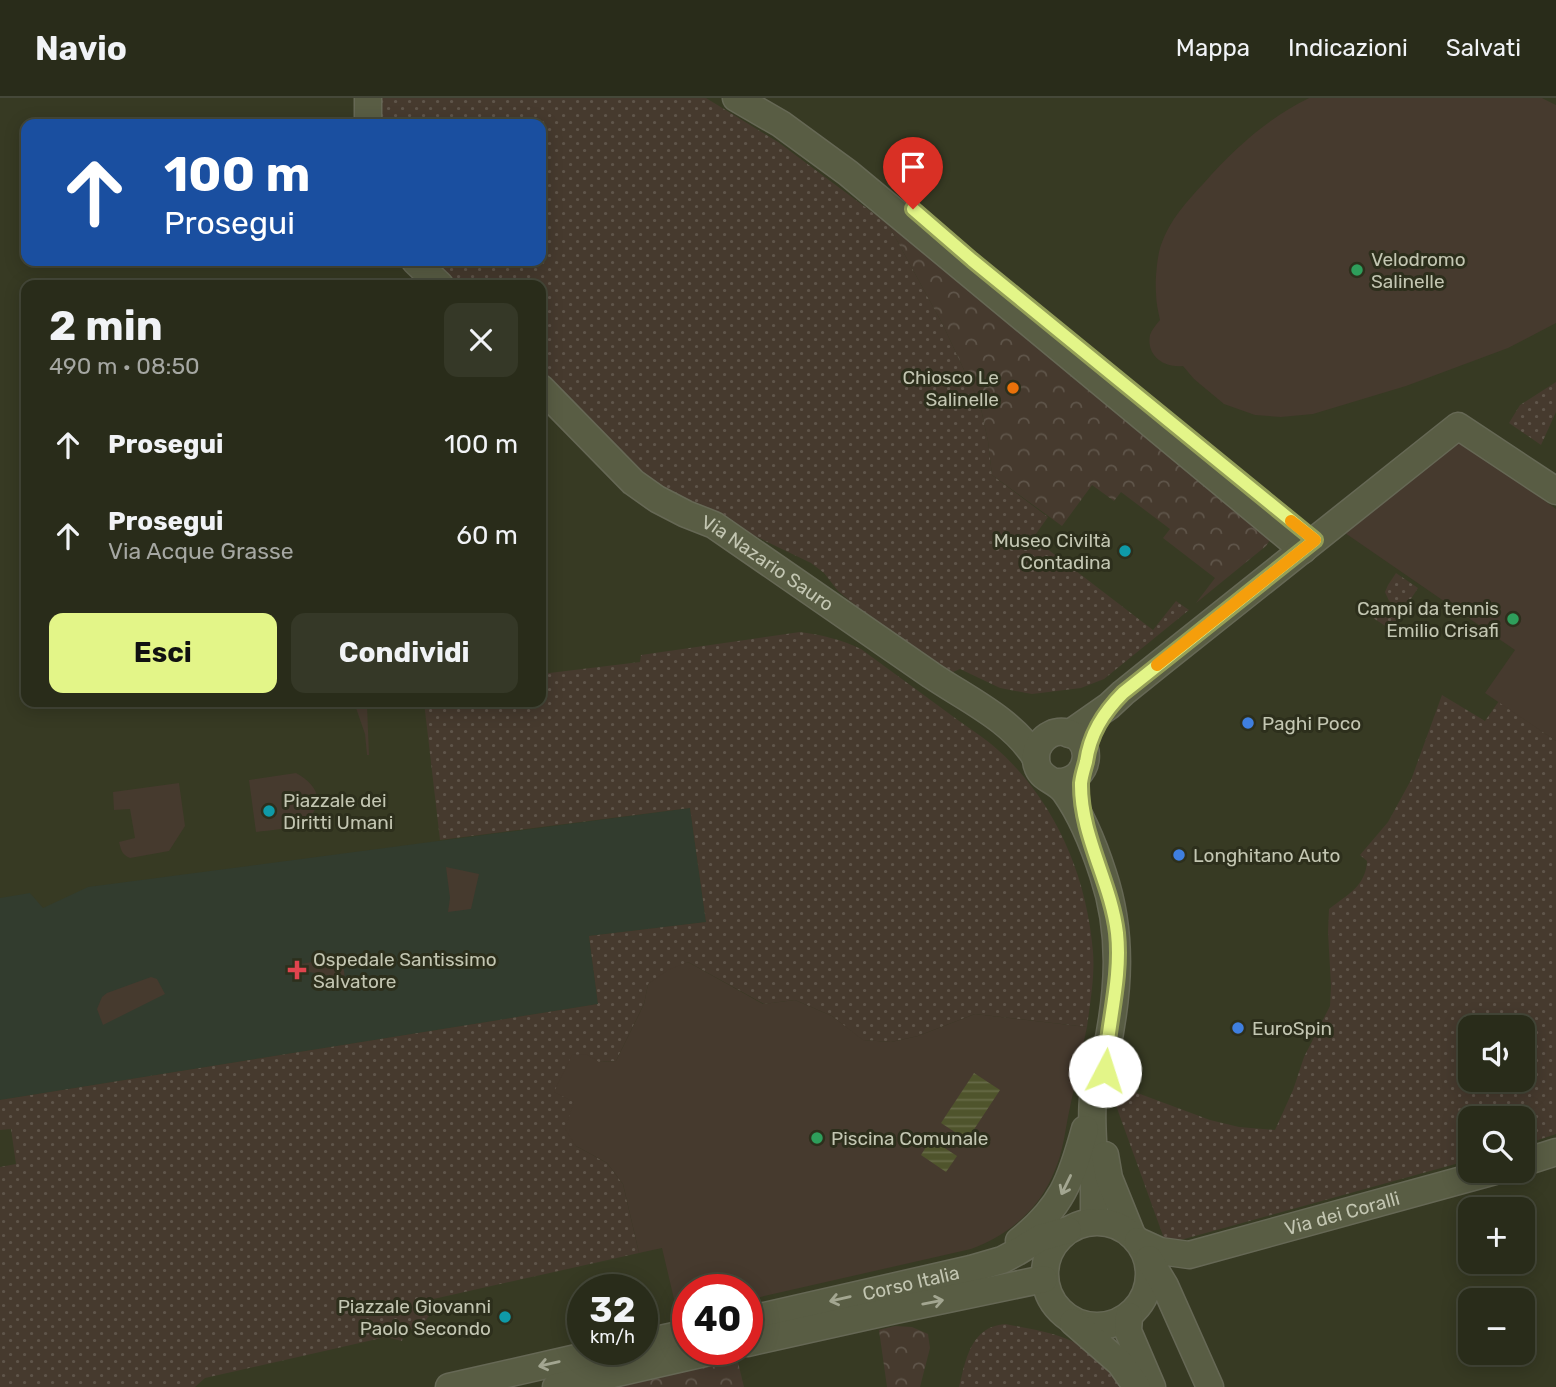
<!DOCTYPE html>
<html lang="it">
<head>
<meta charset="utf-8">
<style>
  body { margin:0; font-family:Rubik,sans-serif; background:#353827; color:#f1f3f6; height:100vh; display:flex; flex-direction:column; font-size:26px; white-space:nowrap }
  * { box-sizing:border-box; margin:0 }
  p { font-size:23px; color:#a5a7a2 }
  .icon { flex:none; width:38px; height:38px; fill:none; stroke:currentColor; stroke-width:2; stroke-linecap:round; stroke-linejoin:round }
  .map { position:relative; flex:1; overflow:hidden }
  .side { position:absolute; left:21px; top:182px; width:525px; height:427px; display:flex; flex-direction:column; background:#292c1a; border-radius:14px; box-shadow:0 4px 18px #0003,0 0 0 2px #454839 }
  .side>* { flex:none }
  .guide { position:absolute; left:21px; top:21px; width:525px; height:147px; border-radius:14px; box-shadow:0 4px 18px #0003,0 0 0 2px #454839; background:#1a4fa0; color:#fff; overflow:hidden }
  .tools { position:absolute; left:1458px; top:917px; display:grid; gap:14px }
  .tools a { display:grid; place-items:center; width:77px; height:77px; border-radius:14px; background:#292c1a; box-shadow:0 4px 18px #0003,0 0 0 2px #454839; font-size:35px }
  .speed { position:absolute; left:567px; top:1176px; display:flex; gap:14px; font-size:35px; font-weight:700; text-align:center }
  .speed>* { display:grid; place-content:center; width:91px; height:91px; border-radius:50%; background:#292c1a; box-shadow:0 4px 18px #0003,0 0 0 2px #454839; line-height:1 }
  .speed small { font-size:18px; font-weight:400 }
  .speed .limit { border:10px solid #d22; background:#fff; color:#111 }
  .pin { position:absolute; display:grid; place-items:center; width:60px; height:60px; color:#fff; margin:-72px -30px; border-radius:50% 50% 50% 0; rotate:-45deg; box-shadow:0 0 7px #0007 }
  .pin .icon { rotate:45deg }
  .me { position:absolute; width:77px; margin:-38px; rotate:5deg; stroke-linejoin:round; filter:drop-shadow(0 0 5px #0008) }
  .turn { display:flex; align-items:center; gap:24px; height:147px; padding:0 28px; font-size:32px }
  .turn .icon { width:91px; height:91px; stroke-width:2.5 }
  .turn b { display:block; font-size:49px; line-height:60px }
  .round { display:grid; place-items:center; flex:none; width:74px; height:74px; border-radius:14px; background:#353827 }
  .overview { display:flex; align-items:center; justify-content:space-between; height:119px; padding:0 28px }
  h1 { font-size:42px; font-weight:700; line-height:52px }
  .button { display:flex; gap:14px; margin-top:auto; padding:14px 28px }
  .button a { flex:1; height:80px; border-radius:14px; background:#e3f588; color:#111; font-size:28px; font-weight:700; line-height:80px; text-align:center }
  .button a+a { background:#353827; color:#f1f3f6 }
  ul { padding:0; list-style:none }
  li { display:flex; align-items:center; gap:21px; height:91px; padding:0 28px }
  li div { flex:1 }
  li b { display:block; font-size:26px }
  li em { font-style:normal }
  header { display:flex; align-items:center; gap:42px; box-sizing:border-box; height:98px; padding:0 35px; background:#292c1a; border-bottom:2px solid #454839 }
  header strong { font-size:33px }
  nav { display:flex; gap:38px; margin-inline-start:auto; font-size:24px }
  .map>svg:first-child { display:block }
  .medical { fill:#323c2e }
  .grass { fill:url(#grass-dots); fill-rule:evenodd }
  .park { fill:url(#park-crowns) }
  .garden { fill:#463a2e }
  .water { fill:url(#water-rules) }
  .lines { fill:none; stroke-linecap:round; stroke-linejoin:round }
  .secondary-casing { stroke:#666855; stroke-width:29 }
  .secondary { stroke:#595d44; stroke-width:26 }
  .oneway { stroke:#a3a691 }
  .route-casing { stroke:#949f58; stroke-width:18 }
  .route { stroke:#e3f588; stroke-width:12 }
  .slow { stroke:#f59e0b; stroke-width:12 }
  .leisure-dot { fill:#2e9e5b; stroke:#2d2f1c; stroke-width:2.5 }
  .food-dot { fill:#e8710a; stroke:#2d2f1c; stroke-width:2.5 }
  .culture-dot { fill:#0f9aa8; stroke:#2d2f1c; stroke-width:2.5 }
  .shop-dot { fill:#3f7fe0; stroke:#2d2f1c; stroke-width:2.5 }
  .health-dot { fill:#e0444e; stroke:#2d2f1c; stroke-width:2.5 }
  .labels { text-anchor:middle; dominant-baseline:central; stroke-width:6; stroke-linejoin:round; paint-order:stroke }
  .poi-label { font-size:19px; fill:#c3c6b2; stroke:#2d2f1c; text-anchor:start }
  .street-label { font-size:19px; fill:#c3c6b2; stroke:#2d2f1c }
</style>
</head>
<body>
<header>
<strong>Navio</strong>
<nav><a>Mappa</a><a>Indicazioni</a><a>Salvati</a></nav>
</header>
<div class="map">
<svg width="1556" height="1289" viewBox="0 0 1556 1289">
  <defs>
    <pattern id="grass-dots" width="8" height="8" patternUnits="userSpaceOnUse" patternTransform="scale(1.75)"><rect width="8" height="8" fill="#463a2e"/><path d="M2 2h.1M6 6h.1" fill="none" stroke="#5f554a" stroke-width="1.8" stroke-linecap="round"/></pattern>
    <pattern id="park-crowns" width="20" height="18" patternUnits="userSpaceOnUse" patternTransform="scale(1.75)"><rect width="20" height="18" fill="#463a2e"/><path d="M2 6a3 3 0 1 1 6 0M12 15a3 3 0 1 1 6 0" fill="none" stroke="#5f554a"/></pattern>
    <pattern id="water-rules" width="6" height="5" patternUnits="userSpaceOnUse" patternTransform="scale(1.75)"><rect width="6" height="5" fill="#4f542c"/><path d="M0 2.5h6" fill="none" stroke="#676b48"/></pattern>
  </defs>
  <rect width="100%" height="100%" fill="#373a23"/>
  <path class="medical" d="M690,710L706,824L589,838L598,906L0,1002V800L30,795L43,810L88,789Z"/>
  <path class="grass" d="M376,0H706L778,44L888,126L943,227L980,306L988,343L992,377L1048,419L1033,440L1153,532L1176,503L1189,512L1104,581L1081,590L1032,596L1000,590L960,571L953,574L932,562L868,518L838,493L824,475L811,465L676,400L649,384L541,272V187H458L434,163H541V26H376Z
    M1556,284V314L1541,347L1509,325L1520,307Z
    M1396,475L1418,490L1403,513L1389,503L1385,494L1388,487Z
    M1376,509L1386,512L1398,520L1390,531L1367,516L1370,512Z
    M800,534C822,537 840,541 861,551C891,573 921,595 951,617C967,629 984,639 998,652C1055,703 1087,778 1093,854C1095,878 1090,905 1087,929L975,916L918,938L891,944L862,942L832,918L795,902L764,906L688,864L648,886L644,906L616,963L599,964L574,1004L576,1048L607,1065L623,1086L639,1155L429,1202L437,1210L428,1219L418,1233L405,1229L402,1243L386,1239L205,1280L195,1289H0V1069L16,1066L11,1031L0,1032V1002L598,906L589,838L706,824L690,710L440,742L424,604H541V576L640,564L641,557Z
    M1442,597L1485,623L1499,603L1556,643V1036L1523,1047L1522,1020H1470V1062L1166,1146L1118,1013L1114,999L1116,987L1210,1022L1239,1029L1275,1032L1293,992L1304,959L1330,908L1331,888L1328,834L1329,811C1347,797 1366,788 1367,763L1360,757L1388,724L1411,682ZM1470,929H1522V982H1470Z
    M1005,1226C1036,1232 1068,1236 1094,1256C1105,1265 1115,1278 1124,1289H959C966,1262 970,1229 1005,1226Z"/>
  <path class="park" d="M888,126L1270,442L1266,448L1196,505L1215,480L1163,440L1170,431L1121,394L1114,403L1092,387L1062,428L992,377L988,343L980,306L943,227Z
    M895,1228L912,1229L928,1236L930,1250L920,1289H887L879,1232Z
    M737,1260L744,1289H612Z"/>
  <path class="garden" d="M1309,0H1542L1556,7V225L1508,250L1406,288L1313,316L1281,319L1255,317L1224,306L1194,281L1183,268C1164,270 1146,258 1150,237C1152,231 1156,227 1160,222C1158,213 1156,204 1156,195C1155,183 1157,158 1161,147C1169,123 1187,103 1204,85C1234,51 1268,20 1309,0Z
    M1461,342L1556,411V643L1485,595L1515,552L1345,435Z
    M356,604H366L367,607L369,657H367L365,636L355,607Z
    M296,675C312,684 324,697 313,715C310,720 307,725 301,727C288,731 271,732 256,734L249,682Z
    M179,685L185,728L169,753L130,760C122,757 121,752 119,744L135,740L130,711L114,712L113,694Z
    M446,769L479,776L471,811L448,814L450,800Z
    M342,859L345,881L294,871V867Z
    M688,864L763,906L795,902L832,918L863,942L891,944L918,938L975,916L1087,929C1081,957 1075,986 1069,1014C1065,1033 1063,1054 1055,1072C1040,1111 1009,1137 971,1151L747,1202V1192H688V1216L678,1218L662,1150L639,1155L623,1086L607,1065L576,1048L565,1031L574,1004L554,994L572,957L586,956L599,964L616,963L644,906L648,886L668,872Z
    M151,879L157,881L165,896L103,927L97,911L102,899L107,895Z"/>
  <path class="water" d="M974,975L1000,992L967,1042L941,1025Z
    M931,1041L957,1058L946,1074L921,1057Z"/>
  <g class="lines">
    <g class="secondary-casing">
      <g id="secondary">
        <path d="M736,0L781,26L848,75L1303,452"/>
        <path d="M368,26V0"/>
        <path d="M415,163L440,187"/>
        <path id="s1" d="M541,290L633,384L657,401L686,416L714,427C787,477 859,527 931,577C968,602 1011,621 1036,660"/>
        <path d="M1069,636L1109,608L1123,595L1159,566L1458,328L1556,393"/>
        <path d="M1057,684C1092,685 1096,638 1064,634C1045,632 1030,652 1038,670C1043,682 1056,682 1065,694C1082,718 1094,748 1103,776C1123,836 1119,893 1106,955C1102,970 1095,985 1093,1001C1091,1020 1093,1040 1094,1059C1094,1081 1094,1102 1094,1123"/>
        <path d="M1105,1057L1109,1080L1132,1137"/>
        <path d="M1522,1065L1556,1054"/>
        <circle cx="1097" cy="1176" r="52"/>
        <path d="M1019,1143C1062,1109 1071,1082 1085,1031"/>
        <path id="s2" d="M1138,1143L1160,1153L1189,1157L1495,1073"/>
        <path d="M1149,1161L1165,1188L1210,1289"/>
        <path d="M1129,1218L1128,1233L1152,1289"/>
        <path id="s3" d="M747,1222L971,1171L1002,1162L1017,1154L1040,1140L1068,1132"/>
        <path d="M1073,1224L1120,1265L1137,1289"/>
        <path d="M642,1245L688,1235"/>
        <path d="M747,1245L895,1212L1044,1181"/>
        <path d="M449,1289L616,1251"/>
        <path d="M556,1289L722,1251"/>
      </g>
    </g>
    <use href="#secondary" class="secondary"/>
  </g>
  <defs><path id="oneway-shaft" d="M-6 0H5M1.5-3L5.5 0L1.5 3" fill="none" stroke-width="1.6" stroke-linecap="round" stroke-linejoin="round" transform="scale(1.75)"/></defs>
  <g class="oneway">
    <use href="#oneway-shaft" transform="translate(1066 1087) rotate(116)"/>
    <use href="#oneway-shaft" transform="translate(840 1201) rotate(167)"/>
    <use href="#oneway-shaft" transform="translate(933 1204) rotate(-11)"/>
    <use href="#oneway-shaft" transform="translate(549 1266) rotate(167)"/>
  </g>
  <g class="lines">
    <g class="route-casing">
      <path id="route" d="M913,111L972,162L1315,442L1123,595C1103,615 1090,636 1086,664C1084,671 1082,677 1081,685C1080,737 1111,784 1117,835C1122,882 1107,927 1105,973"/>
    </g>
    <use href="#route" class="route"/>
    <path class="slow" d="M1157,567L1315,442L1291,423"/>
  </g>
  <g class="leisure-dot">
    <circle cx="1357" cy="172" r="7"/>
    <circle cx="1513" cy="521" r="7"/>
    <circle cx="817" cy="1040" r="7"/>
  </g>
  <circle class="food-dot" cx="1013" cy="290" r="7"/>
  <g class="culture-dot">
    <circle cx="1125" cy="453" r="7"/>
    <circle cx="269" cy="713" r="7"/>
    <circle cx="505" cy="1219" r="7"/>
  </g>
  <g class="shop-dot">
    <circle cx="1248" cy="625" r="7"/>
    <circle cx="1179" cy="757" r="7"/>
    <circle cx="1238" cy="930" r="7"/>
  </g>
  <path class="health-dot" d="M293.5 861.5h7v7h7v7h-7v7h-7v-7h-7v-7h7z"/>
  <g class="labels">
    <g class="poi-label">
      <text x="1371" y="161">Velodromo<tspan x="1371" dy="22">Salinelle</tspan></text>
      <text x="999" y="279" text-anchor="end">Chiosco Le<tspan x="999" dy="22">Salinelle</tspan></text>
      <text x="1111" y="442" text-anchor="end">Museo Civiltà<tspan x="1111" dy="22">Contadina</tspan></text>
      <text x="1499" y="510" text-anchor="end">Campi da tennis<tspan x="1499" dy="22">Emilio Crisafi</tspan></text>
      <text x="1262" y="625">Paghi Poco</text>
      <text x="283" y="702">Piazzale dei<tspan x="283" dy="22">Diritti Umani</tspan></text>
      <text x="1193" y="757">Longhitano Auto</text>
      <text x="313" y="861">Ospedale Santissimo<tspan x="313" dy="22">Salvatore</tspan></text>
      <text x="1252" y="930">EuroSpin</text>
      <text x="831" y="1040">Piscina Comunale</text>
      <text x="491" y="1208" text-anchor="end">Piazzale Giovanni<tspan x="491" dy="22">Paolo Secondo</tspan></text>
    </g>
    <g class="street-label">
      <text stroke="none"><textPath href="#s1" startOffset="289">Via Nazario Sauro</textPath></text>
      <text stroke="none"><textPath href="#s2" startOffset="212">Via dei Coralli</textPath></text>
      <text stroke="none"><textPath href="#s3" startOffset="168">Corso Italia</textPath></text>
    </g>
  </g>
</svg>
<div class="tools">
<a><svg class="icon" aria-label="sound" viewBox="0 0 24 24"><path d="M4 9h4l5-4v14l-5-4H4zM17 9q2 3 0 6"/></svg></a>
<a><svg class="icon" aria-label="search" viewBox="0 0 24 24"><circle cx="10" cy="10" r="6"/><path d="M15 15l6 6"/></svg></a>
<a>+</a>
<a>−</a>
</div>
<div class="speed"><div>32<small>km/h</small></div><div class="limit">40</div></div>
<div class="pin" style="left:913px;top:111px;background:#d93025"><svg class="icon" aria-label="arrive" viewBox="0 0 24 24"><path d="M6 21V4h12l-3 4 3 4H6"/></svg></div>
<svg class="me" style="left:1105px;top:973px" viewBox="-20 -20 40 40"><circle r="19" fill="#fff"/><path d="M0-13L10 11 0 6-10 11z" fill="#e3f588"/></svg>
<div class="guide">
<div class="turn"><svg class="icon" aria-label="ahead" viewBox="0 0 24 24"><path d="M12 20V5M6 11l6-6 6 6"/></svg><div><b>100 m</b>Prosegui</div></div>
</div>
<section class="side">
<div class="overview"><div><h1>2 min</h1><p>490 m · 08:50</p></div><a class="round"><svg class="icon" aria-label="close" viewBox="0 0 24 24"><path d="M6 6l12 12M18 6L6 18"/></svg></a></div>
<ul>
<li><svg class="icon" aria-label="ahead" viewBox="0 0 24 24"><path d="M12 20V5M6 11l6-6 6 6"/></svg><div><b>Prosegui</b></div><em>100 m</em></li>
<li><svg class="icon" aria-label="ahead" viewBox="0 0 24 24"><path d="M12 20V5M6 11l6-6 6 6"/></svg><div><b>Prosegui</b><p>Via Acque Grasse</p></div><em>60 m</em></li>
</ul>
<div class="button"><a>Esci</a><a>Condividi</a></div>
</section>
</div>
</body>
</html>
